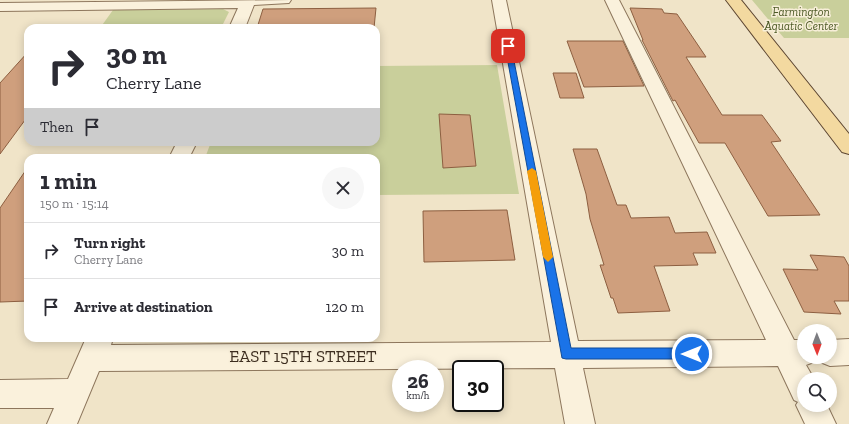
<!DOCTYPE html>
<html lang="en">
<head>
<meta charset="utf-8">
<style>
  body { margin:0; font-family:"Zilla Slab",serif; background:#f7f7f7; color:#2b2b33; height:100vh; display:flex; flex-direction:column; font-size:15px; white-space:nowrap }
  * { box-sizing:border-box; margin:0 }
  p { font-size:13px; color:#7c7c81 }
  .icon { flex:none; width:22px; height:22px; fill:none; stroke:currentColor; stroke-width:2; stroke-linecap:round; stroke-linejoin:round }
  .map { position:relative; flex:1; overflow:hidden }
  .panel { position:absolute; left:24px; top:154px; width:356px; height:188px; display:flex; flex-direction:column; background:#fff; border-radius:12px; box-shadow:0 2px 10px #0003 }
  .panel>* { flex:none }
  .hud { position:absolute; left:24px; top:24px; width:356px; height:122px; border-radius:12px; box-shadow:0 2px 10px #0003; background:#fff; color:#2b2b33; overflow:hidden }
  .needle { width:26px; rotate:179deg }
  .buttons { position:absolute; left:797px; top:324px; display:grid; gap:8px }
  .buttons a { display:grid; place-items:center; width:40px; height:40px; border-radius:50%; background:#fff; box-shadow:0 2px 10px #0003; font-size:20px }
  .speed { position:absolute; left:392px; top:360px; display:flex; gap:8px; font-size:20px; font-weight:700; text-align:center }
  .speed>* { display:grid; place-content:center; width:52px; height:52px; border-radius:50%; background:#fff; box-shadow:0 2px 10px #0003; line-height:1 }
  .speed small { font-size:10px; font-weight:400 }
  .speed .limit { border:2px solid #111; border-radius:6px; background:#fff; color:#111 }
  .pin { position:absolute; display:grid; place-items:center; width:34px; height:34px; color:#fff; margin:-17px; border-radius:8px; box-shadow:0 2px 6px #0006 }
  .me { position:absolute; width:44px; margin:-22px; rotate:270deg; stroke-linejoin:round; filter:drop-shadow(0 0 3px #0008) }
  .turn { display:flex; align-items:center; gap:14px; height:84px; padding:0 16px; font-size:18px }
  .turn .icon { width:52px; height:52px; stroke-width:2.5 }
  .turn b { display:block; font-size:28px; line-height:34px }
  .then { display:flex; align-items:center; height:38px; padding:0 16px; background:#0003; gap:8px; font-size:15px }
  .round { display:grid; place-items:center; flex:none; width:42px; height:42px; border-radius:21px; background:#f7f7f7 }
  .summary { display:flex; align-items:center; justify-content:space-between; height:68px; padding:0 16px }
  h1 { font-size:24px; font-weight:700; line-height:30px }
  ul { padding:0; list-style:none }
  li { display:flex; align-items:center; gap:12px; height:56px; padding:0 16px; border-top:1px solid #e1e1e2 }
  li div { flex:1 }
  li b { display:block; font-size:15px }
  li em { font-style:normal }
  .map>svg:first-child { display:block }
  .green { fill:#c9cf9b }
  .building { fill:#cf9f7d; stroke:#8d5f41 }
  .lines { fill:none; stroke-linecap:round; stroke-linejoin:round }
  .minor-casing { stroke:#8d765c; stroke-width:2 }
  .major-casing { stroke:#5b4430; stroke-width:2 }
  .minor { fill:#faf1dc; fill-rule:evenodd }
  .major { fill:#f3d9a0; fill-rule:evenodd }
  .route { fill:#1a73e8; stroke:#114b97 }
  .slow { fill:#f59e0b }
  .labels { text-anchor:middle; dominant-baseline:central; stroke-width:3; stroke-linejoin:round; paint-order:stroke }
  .far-park-label { font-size:12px; font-style:italic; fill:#4d5a26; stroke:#f7eed8 }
  .near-street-label { font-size:17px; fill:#3d2e20; stroke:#f7eed8 }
</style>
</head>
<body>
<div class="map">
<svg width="849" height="424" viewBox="0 0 849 424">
  <rect width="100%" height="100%" fill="#f0e4c8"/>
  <path class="green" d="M752,0H849V38H784Z
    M223,9L229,12L221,28H100L113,10Z
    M497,65L519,194L376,195V158H205L211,142H376V66Z"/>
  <path class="building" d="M376,8L374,28H257L263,9Z
    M630,8L662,9L664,13L677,14L706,57H686L722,115H762L781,141L771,142L820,215L768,216L725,143H699L675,100L673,101L642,40H643Z
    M567,41H623L644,86L584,87Z
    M28,52V116L0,154V83Z
    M553,73H576L584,98H560Z
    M439,114L470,115L476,166L443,168Z
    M573,149H597L617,205H626L631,218L669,217L675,233L707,232L716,253H693L698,265L654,266L670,311L618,313L613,298H611L600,265H604L590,219L586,194Z
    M28,167V301L0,302V208Z
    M507,210L515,260L424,262L423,211Z
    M810,255L844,257L849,266V301H834L841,314L804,312L783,269L818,270Z"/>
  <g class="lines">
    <g class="minor-casing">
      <path id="minor" d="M291,0L289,3L254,5L245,28H229L238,8L0,11V3Z
        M492,0H506L578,341L766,340L605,0H619L794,340H804V357H816L814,362L806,365L814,379H804V405H827L836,424H805L796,405L798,402L794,400L778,366L583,368L595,424H565L555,368L99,371L77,424H47L54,408H0V380L68,379L86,338H113L111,345L551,342Z
        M177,142H197L189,158H169Z
        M849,339V365L830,366L820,362L818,357H830V340Z"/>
    </g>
    <g class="major-casing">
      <path id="major" d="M726,0H741L849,134V154L842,152Z"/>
    </g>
    <use href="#minor" class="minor"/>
    <use href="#major" class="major"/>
  </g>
  <path class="route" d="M508,44L511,46L571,348H692L696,350L697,354L696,357L692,359H566L562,358L505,46Z"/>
  <path class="slow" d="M532,168L536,171L553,257L548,262L543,257L527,171Z"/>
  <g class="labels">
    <g class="far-park-label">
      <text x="801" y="12">Farmington<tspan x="801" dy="14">Aquatic Center</tspan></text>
    </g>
    <g class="near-street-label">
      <text x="303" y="356">EAST 15TH STREET</text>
    </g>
  </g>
</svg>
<div class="buttons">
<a><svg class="needle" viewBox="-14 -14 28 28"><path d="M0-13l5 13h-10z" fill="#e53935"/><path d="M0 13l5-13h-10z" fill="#7c7c81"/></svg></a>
<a><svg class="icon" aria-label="search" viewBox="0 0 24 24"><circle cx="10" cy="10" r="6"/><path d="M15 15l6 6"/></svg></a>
</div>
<div class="speed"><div>26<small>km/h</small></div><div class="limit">30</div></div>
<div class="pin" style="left:508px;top:46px;background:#d93025"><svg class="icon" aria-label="arrive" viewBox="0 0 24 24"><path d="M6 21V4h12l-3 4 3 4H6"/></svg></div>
<svg class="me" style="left:692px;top:354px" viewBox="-20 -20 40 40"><circle r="17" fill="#1a73e8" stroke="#fff" stroke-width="3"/><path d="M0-11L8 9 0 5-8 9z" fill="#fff"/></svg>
<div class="hud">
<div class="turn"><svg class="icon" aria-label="right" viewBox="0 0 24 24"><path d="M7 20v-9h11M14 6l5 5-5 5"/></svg><div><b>30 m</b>Cherry Lane</div></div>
<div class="then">Then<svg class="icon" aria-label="arrive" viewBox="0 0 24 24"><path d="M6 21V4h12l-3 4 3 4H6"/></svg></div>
</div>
<section class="panel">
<div class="summary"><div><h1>1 min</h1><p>150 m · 15:14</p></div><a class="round"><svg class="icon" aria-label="close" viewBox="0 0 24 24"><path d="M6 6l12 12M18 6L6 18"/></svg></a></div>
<ul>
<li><svg class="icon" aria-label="right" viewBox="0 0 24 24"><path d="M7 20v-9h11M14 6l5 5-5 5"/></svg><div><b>Turn right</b><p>Cherry Lane</p></div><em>30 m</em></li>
<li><svg class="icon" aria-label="arrive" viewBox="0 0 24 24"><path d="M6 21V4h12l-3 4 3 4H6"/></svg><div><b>Arrive at destination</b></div><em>120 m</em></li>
</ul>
</section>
</div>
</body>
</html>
